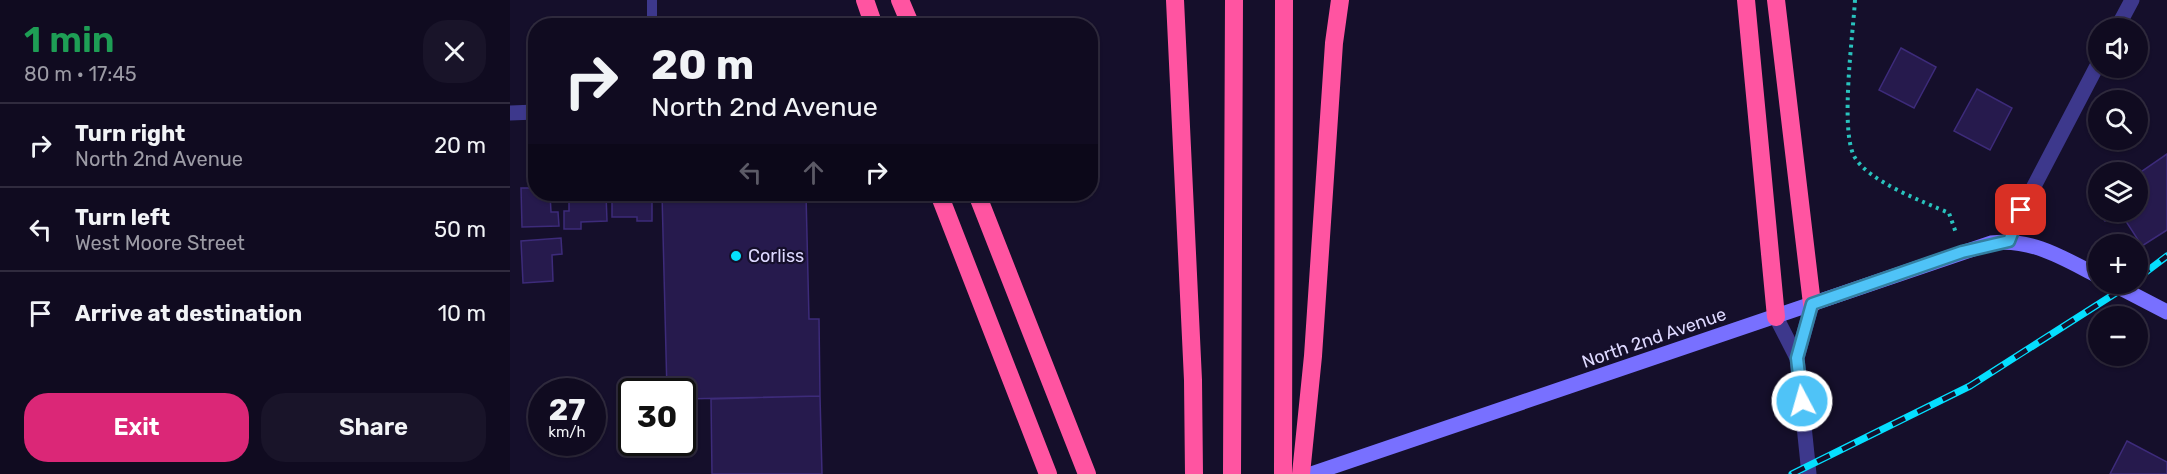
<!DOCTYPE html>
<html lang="en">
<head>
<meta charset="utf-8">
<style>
  body { margin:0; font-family:Rubik,sans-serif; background:#191429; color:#f1f3f6; height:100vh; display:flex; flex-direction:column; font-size:22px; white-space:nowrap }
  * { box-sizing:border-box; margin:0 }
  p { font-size:20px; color:#9c9ba5 }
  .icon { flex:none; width:33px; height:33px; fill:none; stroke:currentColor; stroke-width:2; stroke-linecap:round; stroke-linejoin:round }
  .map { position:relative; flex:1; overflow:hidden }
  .details { display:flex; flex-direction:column; background:#100b20; width:510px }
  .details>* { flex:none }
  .banner { position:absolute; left:18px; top:18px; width:570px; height:183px; border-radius:24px; box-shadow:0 2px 4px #0004,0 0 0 2px #302b3e; background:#100b20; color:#f1f3f6; overflow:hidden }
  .buttons { position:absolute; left:1578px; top:18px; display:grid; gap:12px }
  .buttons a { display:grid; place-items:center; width:60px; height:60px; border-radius:50%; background:#100b20; box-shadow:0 2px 4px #0004,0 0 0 2px #302b3e; font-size:30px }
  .speed { position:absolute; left:18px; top:378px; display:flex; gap:12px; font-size:30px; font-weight:700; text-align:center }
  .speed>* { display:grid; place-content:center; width:78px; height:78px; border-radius:50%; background:#100b20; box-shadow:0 2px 4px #0004,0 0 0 2px #302b3e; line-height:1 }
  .speed small { font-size:15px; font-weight:400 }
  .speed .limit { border:3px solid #111; border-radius:9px; background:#fff; color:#111 }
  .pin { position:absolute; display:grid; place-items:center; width:51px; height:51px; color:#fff; margin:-26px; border-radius:12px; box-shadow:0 3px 9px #0006 }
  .me { position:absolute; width:66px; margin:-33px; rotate:354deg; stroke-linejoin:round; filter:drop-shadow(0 0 4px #0008) }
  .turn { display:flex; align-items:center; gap:21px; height:126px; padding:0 24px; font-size:27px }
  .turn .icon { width:78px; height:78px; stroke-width:2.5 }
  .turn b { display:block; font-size:42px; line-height:51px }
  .lanes { display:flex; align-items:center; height:57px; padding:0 24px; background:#0003; justify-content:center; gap:30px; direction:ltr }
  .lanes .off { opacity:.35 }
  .round { display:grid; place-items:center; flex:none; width:63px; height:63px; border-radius:24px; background:#191429 }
  .summary { display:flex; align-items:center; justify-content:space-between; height:102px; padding:0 24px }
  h1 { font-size:36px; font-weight:600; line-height:45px; color:#1e9e55 }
  .button { display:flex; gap:12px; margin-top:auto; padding:12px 24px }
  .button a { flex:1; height:69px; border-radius:24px; background:#db2777; color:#fff; font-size:24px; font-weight:600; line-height:69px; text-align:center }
  .button a+a { background:#191429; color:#f1f3f6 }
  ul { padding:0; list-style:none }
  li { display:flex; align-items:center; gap:18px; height:84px; padding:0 24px; border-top:2px solid #302b3e }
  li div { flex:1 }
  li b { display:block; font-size:22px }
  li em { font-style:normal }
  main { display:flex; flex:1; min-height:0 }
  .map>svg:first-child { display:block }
  .building { fill:#261a4d; stroke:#3d2b7a; stroke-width:1.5 }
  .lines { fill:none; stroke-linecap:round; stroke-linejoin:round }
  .path { stroke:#29c3be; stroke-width:4; stroke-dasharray:3 4.5; stroke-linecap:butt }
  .lane { stroke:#3d388c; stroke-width:10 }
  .street { stroke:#3d388c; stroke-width:15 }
  .secondary { stroke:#7870ff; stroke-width:15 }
  .highway { stroke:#ff54a1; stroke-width:18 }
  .rail-casing { stroke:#05dfff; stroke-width:7 }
  .rail { stroke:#150f2b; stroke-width:4.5; stroke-dasharray:14; stroke-linecap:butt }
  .route-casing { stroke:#337fa1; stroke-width:15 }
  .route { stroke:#4fc3f7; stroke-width:10 }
  .poi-dot { fill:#05dfff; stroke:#150f2b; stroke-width:2 }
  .labels { text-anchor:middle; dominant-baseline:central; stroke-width:4.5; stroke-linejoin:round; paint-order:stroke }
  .poi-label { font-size:18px; fill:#ded9ff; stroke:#150f2b; text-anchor:start }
  .street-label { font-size:18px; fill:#ded9ff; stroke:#150f2b }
</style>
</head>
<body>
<main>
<section class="details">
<div class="summary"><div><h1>1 min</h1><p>80 m · 17:45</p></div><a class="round"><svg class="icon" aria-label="close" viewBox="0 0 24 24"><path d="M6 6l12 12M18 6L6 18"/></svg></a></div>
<ul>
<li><svg class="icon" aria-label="right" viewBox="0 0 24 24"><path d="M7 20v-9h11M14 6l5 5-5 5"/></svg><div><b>Turn right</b><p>North 2nd Avenue</p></div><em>20 m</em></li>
<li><svg class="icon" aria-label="left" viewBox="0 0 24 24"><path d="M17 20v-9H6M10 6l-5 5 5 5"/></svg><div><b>Turn left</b><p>West Moore Street</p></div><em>50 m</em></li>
<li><svg class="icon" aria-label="arrive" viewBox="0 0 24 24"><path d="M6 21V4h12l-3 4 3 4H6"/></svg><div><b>Arrive at destination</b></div><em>10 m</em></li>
</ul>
<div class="button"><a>Exit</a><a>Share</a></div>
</section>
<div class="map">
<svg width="1657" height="474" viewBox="0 0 1657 474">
  <rect width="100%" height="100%" fill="#150f2b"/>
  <path class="building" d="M1391,48L1426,67L1404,108L1369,90Z
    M1467,89L1502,108L1480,150L1444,131Z
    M1657,154V230L1632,246L1610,212L1595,221L1589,212H1628V174Z
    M11,188H26V194H40L41,212H48L49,226L12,227Z
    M59,194H96L97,221L71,222V229H54V211H59Z
    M102,194H142V221H127V217H102Z
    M152,194H296L299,319H309L310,396L172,399V392H157Z
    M51,238L52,254L42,255L43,281L13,283L11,241Z
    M310,396L312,474H202L201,399Z
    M1617,441L1657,462V474H1600Z"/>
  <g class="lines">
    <path class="path" d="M1345,0C1343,35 1330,128 1344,156C1357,181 1414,202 1439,213L1446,233"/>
    <path class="lane" d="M142,0V26"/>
    <path class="street" d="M1607,28L1622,0
      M0,113L26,112
      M1499,241L1511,211L1588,64
      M1266,317L1287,358L1299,474
      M1287,358L1302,304"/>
    <path class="secondary" d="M1603,284L1657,312
      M801,474L1481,243C1522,238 1553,258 1588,276"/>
    <path class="highway" d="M355,0L364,26
      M390,0L401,26
      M665,0L683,380L684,474
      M1236,0L1266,317
      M1266,0L1302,304
      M429,194L538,474
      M467,194L577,474
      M722,474L724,0
      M773,474L774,0
      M791,474L803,356L824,43L830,0"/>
    <g class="rail-casing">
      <path id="rail" d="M1628,278L1657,256
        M1282,474L1460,386L1620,284"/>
    </g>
    <use href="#rail" class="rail"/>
  </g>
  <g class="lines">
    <g class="route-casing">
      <path id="route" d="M1292,401L1287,358L1302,304L1452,252L1499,241L1511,210"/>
    </g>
    <use href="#route" class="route"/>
  </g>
  <circle class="poi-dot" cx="226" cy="256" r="6"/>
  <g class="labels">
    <g class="poi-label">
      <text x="238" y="256">Corliss</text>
    </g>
    <g class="street-label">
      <text transform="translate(1144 338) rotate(-19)">North 2nd Avenue</text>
    </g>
  </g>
</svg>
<div class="buttons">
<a><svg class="icon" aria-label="sound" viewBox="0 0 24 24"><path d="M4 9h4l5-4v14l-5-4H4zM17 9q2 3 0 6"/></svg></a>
<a><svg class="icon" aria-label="search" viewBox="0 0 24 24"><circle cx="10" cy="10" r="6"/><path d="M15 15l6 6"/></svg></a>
<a><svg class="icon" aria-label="layers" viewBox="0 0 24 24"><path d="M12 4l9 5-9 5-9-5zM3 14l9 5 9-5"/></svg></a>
<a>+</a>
<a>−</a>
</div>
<div class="speed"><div>27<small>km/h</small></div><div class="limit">30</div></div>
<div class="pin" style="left:1511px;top:210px;background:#d93025"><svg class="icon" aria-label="arrive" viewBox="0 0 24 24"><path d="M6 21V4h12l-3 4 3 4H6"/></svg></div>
<svg class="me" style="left:1292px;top:401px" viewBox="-20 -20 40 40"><circle r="17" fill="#4fc3f7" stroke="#fff" stroke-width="3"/><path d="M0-11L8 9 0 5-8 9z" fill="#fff"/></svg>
<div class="banner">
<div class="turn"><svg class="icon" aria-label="right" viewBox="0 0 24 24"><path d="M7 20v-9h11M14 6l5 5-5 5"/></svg><div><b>20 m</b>North 2nd Avenue</div></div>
<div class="lanes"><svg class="icon off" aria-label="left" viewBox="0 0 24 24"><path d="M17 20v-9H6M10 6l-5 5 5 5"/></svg><svg class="icon off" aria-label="ahead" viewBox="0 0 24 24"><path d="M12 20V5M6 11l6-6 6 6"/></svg><svg class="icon" aria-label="right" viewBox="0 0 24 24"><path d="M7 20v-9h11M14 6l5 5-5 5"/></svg></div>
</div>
</div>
</main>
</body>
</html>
